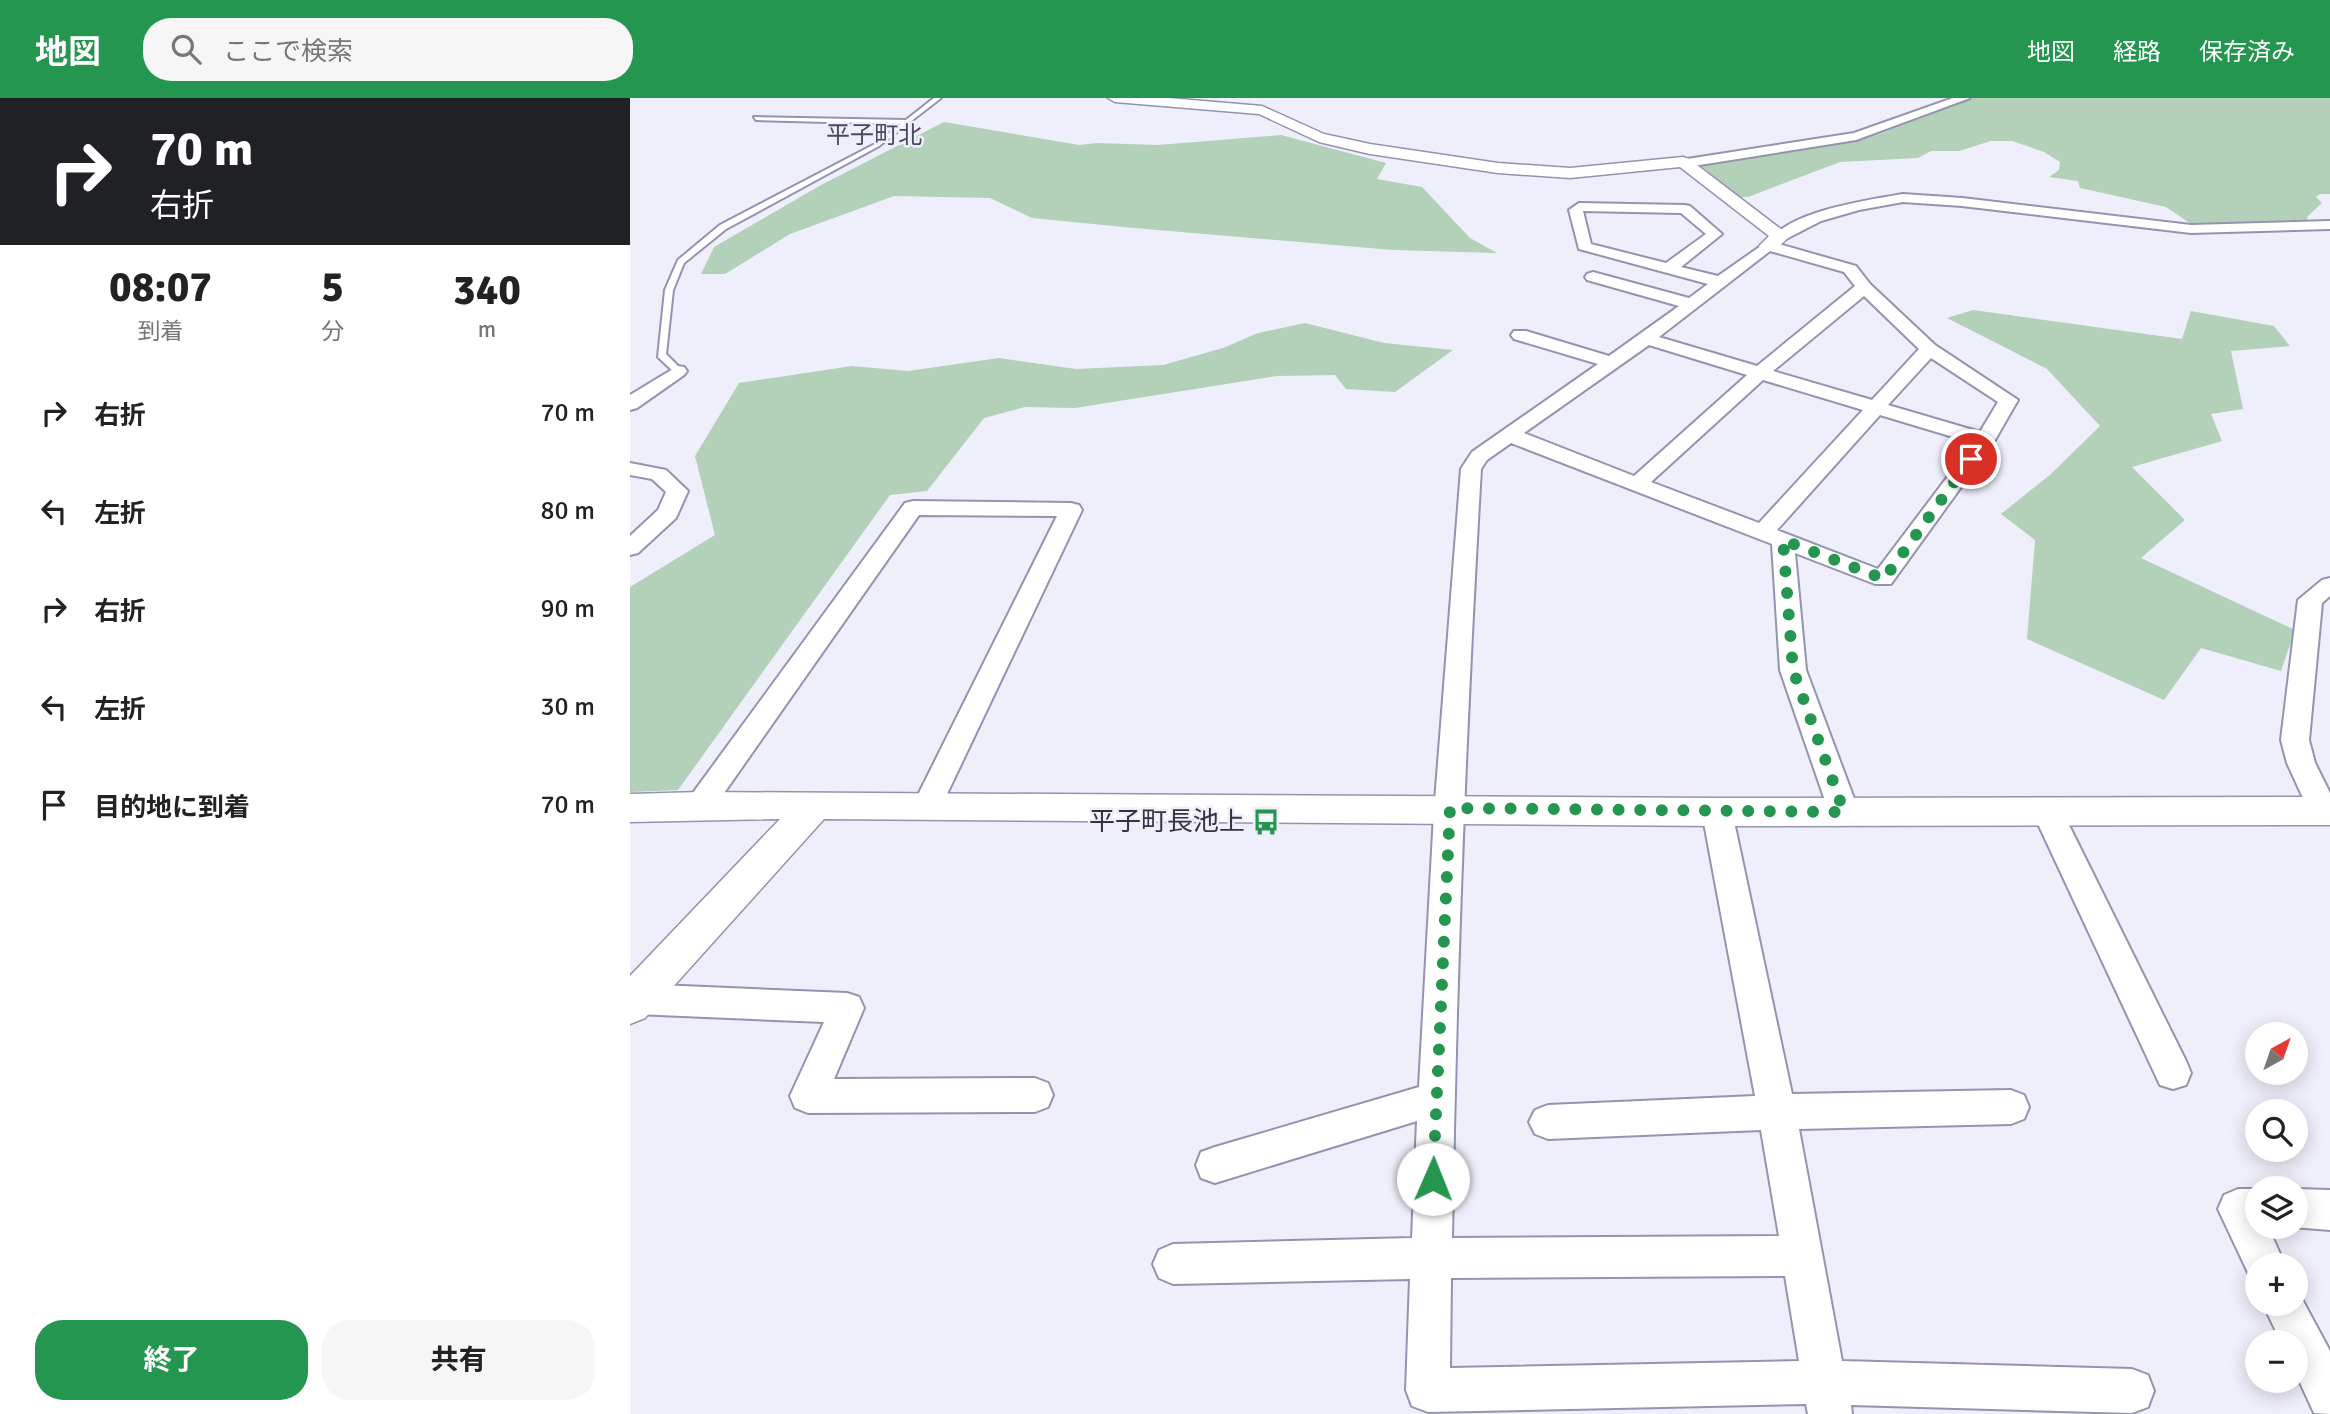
<!DOCTYPE html>
<html lang="ja">
<head>
<meta charset="utf-8">
<style>
  body { margin:0; font-family:Signika,"Noto Sans JP",sans-serif; background:#f6f6f6; color:#222; height:100vh; display:flex; flex-direction:column; font-size:26px; white-space:nowrap }
  * { box-sizing:border-box; margin:0 }
  p { font-size:23px; color:#767676 }
  .icon { flex:none; width:38px; height:38px; fill:none; stroke:currentColor; stroke-width:2; stroke-linecap:round; stroke-linejoin:round }
  .map { position:relative; flex:1; overflow:hidden }
  .panel { display:flex; flex-direction:column; background:#fff; width:630px }
  .panel>* { flex:none }
  .hud { background:#202124; color:#fff; overflow:hidden }
  .needle { width:46px; rotate:40deg }
  .buttons { position:absolute; left:1615px; top:924px; display:grid; gap:14px }
  .buttons a { display:grid; place-items:center; width:63px; height:63px; border-radius:50%; background:#fff; box-shadow:0 4px 18px #0003; font-size:35px }
  .pin { position:absolute; display:grid; place-items:center; width:60px; height:60px; color:#fff; margin:-30px; border:4px solid #fff; border-radius:50%; box-shadow:0 2px 7px #0007 }
  .me { position:absolute; width:77px; margin:-38px; rotate:1deg; stroke-linejoin:round; filter:drop-shadow(0 0 5px #0008) }
  .turn { display:flex; align-items:center; gap:24px; height:147px; padding:0 35px; font-size:32px }
  .turn .icon { width:91px; height:91px; stroke-width:2.5 }
  .turn b { display:block; font-size:49px; line-height:60px }
  .eta { display:flex; justify-content:space-evenly; align-items:center; height:119px; text-align:center }
  .eta b { font-size:42px; font-weight:700; line-height:49px }
  .primary-button { display:flex; gap:14px; margin-top:auto; padding:14px 35px }
  .primary-button a { flex:1; height:80px; border-radius:28px; background:#249650; color:#fff; font-size:28px; font-weight:700; line-height:80px; text-align:center }
  .primary-button a+a { background:#f6f6f6; color:#222 }
  ul { padding:0; list-style:none }
  li { display:flex; align-items:center; gap:21px; height:98px; padding:0 35px }
  li div { flex:1 }
  li b { display:block; font-size:26px }
  li em { font-style:normal }
  header { display:flex; align-items:center; gap:42px; box-sizing:border-box; height:98px; padding:0 35px; background:#249650; color:#fff }
  header strong { font-size:33px }
  nav { display:flex; gap:38px; margin-inline-start:auto; font-size:24px }
  .search { width:490px; height:63px; background:#f6f6f6; display:flex; align-items:center; gap:18px; box-sizing:border-box; padding:0 24px; border-radius:28px; color:#767676; font-size:26px }
  main { display:flex; flex:1; min-height:0 }
  .map>svg:first-child { display:block }
  .green { fill:#b3d0b9 }
  .lines { fill:none; stroke-linecap:round; stroke-linejoin:round }
  .service-casing { stroke:#9493b0; stroke-width:4 }
  .minor-casing { stroke:#9493b0; stroke-width:4 }
  .tertiary-casing { stroke:#9493b0; stroke-width:3 }
  .service { fill:#fff; fill-rule:evenodd }
  .minor { fill:#fff; fill-rule:evenodd }
  .tertiary { fill:#fff; fill-rule:evenodd }
  .route { stroke:#249650; stroke-width:12; stroke-dasharray:0 21.6 }
  .labels { text-anchor:middle; dominant-baseline:central; stroke-width:5; stroke-linejoin:round; paint-order:stroke }
  .far-quarter-label { font-size:24px; fill:#494861; stroke:#efeffc }
  .poi-label { font-size:26px; fill:#34333f; stroke:#efeffc; text-anchor:end }
</style>
</head>
<body>
<header>
<strong>地図</strong>
<div class="search"><svg class="icon" aria-label="search" viewBox="0 0 24 24"><circle cx="10" cy="10" r="6"/><path d="M15 15l6 6"/></svg>ここで検索</div>
<nav><a>地図</a><a>経路</a><a>保存済み</a></nav>
</header>
<main>
<section class="panel">
<div class="hud">
<div class="turn"><svg class="icon" aria-label="right" viewBox="0 0 24 24"><path d="M7 20v-9h11M14 6l5 5-5 5"/></svg><div><b>70 m</b>右折</div></div>
</div>
<div class="eta">
<div><b>08:07</b><p>到着</p></div>
<div><b>5</b><p>分</p></div>
<div><b>340</b><p>m</p></div>
</div>
<ul>
<li><svg class="icon" aria-label="right" viewBox="0 0 24 24"><path d="M7 20v-9h11M14 6l5 5-5 5"/></svg><div><b>右折</b></div><em>70 m</em></li>
<li><svg class="icon" aria-label="left" viewBox="0 0 24 24"><path d="M17 20v-9H6M10 6l-5 5 5 5"/></svg><div><b>左折</b></div><em>80 m</em></li>
<li><svg class="icon" aria-label="right" viewBox="0 0 24 24"><path d="M7 20v-9h11M14 6l5 5-5 5"/></svg><div><b>右折</b></div><em>90 m</em></li>
<li><svg class="icon" aria-label="left" viewBox="0 0 24 24"><path d="M17 20v-9H6M10 6l-5 5 5 5"/></svg><div><b>左折</b></div><em>30 m</em></li>
<li><svg class="icon" aria-label="arrive" viewBox="0 0 24 24"><path d="M6 21V4h12l-3 4 3 4H6"/></svg><div><b>目的地に到着</b></div><em>70 m</em></li>
</ul>
<div class="primary-button"><a>終了</a><a>共有</a></div>
</section>
<div class="map">
<svg width="1700" height="1316" viewBox="0 0 1700 1316">
  <rect width="100%" height="100%" fill="#efeffc"/>
  <path class="green" d="M1344,0H1700V96H1690L1686,99L1692,105L1678,118L1676,125L1564,128L1536,109L1450,90L1448,83L1419,79L1429,72L1430,64L1414,54L1382,43H1361L1329,53H1301L1288,60L1210,64L1118,99H1110L1071,68L1072,64L1218,44L1249,36Z
    M314,24L449,47L467,45L528,47L651,37L756,65L747,81L792,89L840,140L867,155L763,152L504,130L402,120L360,100L264,98L160,136L95,176H71L84,149L191,87Z
    M1343,212L1552,241L1561,213L1644,228L1660,248L1601,253L1613,311L1581,316L1592,343L1502,369L1555,422L1511,460L1665,532L1651,573L1571,550L1534,602L1397,541L1405,442L1371,416L1421,376L1470,328L1417,271L1317,220Z
    M675,225L754,245L823,252L765,294L716,291L705,277L647,278L445,310L395,309L354,320L297,393L260,397L48,692L0,694V489L85,437L65,358L109,285L222,268L278,273L369,260L446,271L533,267L593,250L628,235Z"/>
  <g class="lines">
    <g class="service-casing">
      <path id="service" d="M304,0H311L249,48L96,131L54,165L43,192L36,256L53,273L45,275L28,259L35,192L48,162L90,127L245,46L271,26L126,22L124,19L276,22Z"/>
    </g>
    <g class="minor-casing">
      <path id="minor" d="M1323,0H1340L1226,42L1057,69L1050,65L1057,61L1224,35Z
        M1273,96L1332,100L1561,127L1700,123V131L1561,135L1332,108L1273,104L1229,112L1191,123L1156,141L1151,142L1144,138C1168,112 1238,102 1273,96Z
        M949,105L1055,107L1060,108L1092,136L1051,169L1088,178L1138,143L1226,168L1240,186L1305,247L1388,302L1365,342L1261,486H1245L1165,455L1176,572L1229,714L1224,722L1214,725L1204,722L1199,714L1150,572L1142,446L881,345L857,362L851,371C836,627 826,883 822,1140L1149,1138L1131,1032L918,1041L905,1036L899,1024L905,1012L918,1007L1125,998L1072,714L1077,706L1087,703L1097,706L1102,714L1162,996L1381,992L1394,997L1399,1009L1394,1021L1381,1026L1169,1031L1212,1263L1502,1271L1518,1277L1524,1293L1518,1309L1502,1315L1221,1307L1222,1316H1178L1176,1306L798,1314L782,1308L776,1292L780,1181L543,1186L529,1180L523,1166L529,1152L543,1146L782,1140L787,1023L585,1085L571,1080L566,1067L571,1054L585,1049L789,989L804,716L831,371L842,354L968,266L884,241L881,237L884,233H896L979,258L1049,208L957,182L955,179L957,176L963,174L1059,200L1078,186L949,151L939,112ZM953,113L1051,115L1076,136L1036,165L961,146ZM1140,153L1214,174L1225,188L1127,268L1029,239ZM1234,198L1289,251L1242,302L1143,273ZM1019,247L1117,277L1004,378L894,335ZM1301,260L1368,304L1350,334L1258,307ZM1133,282L1233,312L1129,425L1021,384ZM1250,317L1343,345L1248,471L1147,432ZM1155,1178L1169,1263L820,1270L821,1180Z
        M48,268L54,269L57,273L54,277L7,310L0,312V297Z
        M0,365L36,372L58,393L46,420L8,455L0,457V438L28,412L36,394L22,381L0,377Z
        M283,403L441,405L449,407L452,412L307,717L297,720L287,717L282,709L427,418L289,417L80,715L70,718L60,715L55,707L60,699L275,405Z
        M1700,480V498L1692,505L1679,642L1685,665L1700,695V722L1694,724L1684,721L1679,713L1657,665L1651,642L1668,502L1692,482Z
        M1417,702L1427,705L1432,713L1556,963L1561,975L1556,987L1543,991L1530,987L1402,713L1407,705Z
        M5,886L217,895L229,899L234,910L204,981L405,980L418,985L423,997L418,1009L405,1014L178,1015L165,1010L160,998L194,924L5,916L0,914V888Z
        M1608,1091H1628V1129H1638L1655,1167H1628V1184L1621,1181L1588,1111L1594,1097Z
        M1666,1091L1700,1092V1132L1662,1129H1666Z
        M1666,1190L1700,1253V1316L1684,1315L1666,1276V1244H1651L1633,1206H1666Z"/>
    </g>
    <g class="tertiary-casing">
      <path id="tertiary" d="M478,0H538L632,8L694,36L740,46L868,65L940,70L1053,59L1059,61L1160,138L1145,152H1131L1129,148L1139,138L1050,69L940,80L868,75L740,56L689,44L629,16L485,4Z
        M70,694L1087,700L1700,699V727L1087,728L194,721L15,920L0,926V878L150,721L0,724V696Z"/>
    </g>
    <use href="#service" class="service"/>
    <use href="#minor" class="minor"/>
    <use href="#tertiary" class="tertiary"/>
  </g>
  <g class="lines">
    <path class="route" d="M803,1081L820,710L1214,714L1163,572L1153,442L1254,481L1341,361"/>
  </g>
  <defs>
    <g id="bus-bare" transform="scale(2.1)"><path d="M-5-6H5V4H4V6H2V4H-2V6H-4V4H-5ZM-3.5-4V0h7V-4ZM-3.5 1.2v1.5H-2V1.2ZM2 1.2v1.5H3.5V1.2Z" fill="#249650" stroke="#efeffc" stroke-width="2.5" paint-order="stroke"/></g>
  </defs>
  <g fill-rule="evenodd">
    <use href="#bus-bare" x="636" y="724"/>
  </g>
  <g class="labels">
    <g class="far-quarter-label">
      <text x="244" y="37">平子町北</text>
    </g>
    <g class="poi-label">
      <text x="615" y="724">平子町長池上</text>
    </g>
  </g>
</svg>
<div class="buttons">
<a><svg class="needle" viewBox="-14 -14 28 28"><path d="M0-13l5 13h-10z" fill="#e53935"/><path d="M0 13l5-13h-10z" fill="#767676"/></svg></a>
<a><svg class="icon" aria-label="search" viewBox="0 0 24 24"><circle cx="10" cy="10" r="6"/><path d="M15 15l6 6"/></svg></a>
<a><svg class="icon" aria-label="layers" viewBox="0 0 24 24"><path d="M12 4l9 5-9 5-9-5zM3 14l9 5 9-5"/></svg></a>
<a>+</a>
<a>−</a>
</div>
<div class="pin" style="left:1341px;top:361px;background:#d93025"><svg class="icon" aria-label="arrive" viewBox="0 0 24 24"><path d="M6 21V4h12l-3 4 3 4H6"/></svg></div>
<svg class="me" style="left:803px;top:1081px" viewBox="-20 -20 40 40"><circle r="19" fill="#fff"/><path d="M0-13L10 11 0 6-10 11z" fill="#249650"/></svg>
</div>
</main>
</body>
</html>
